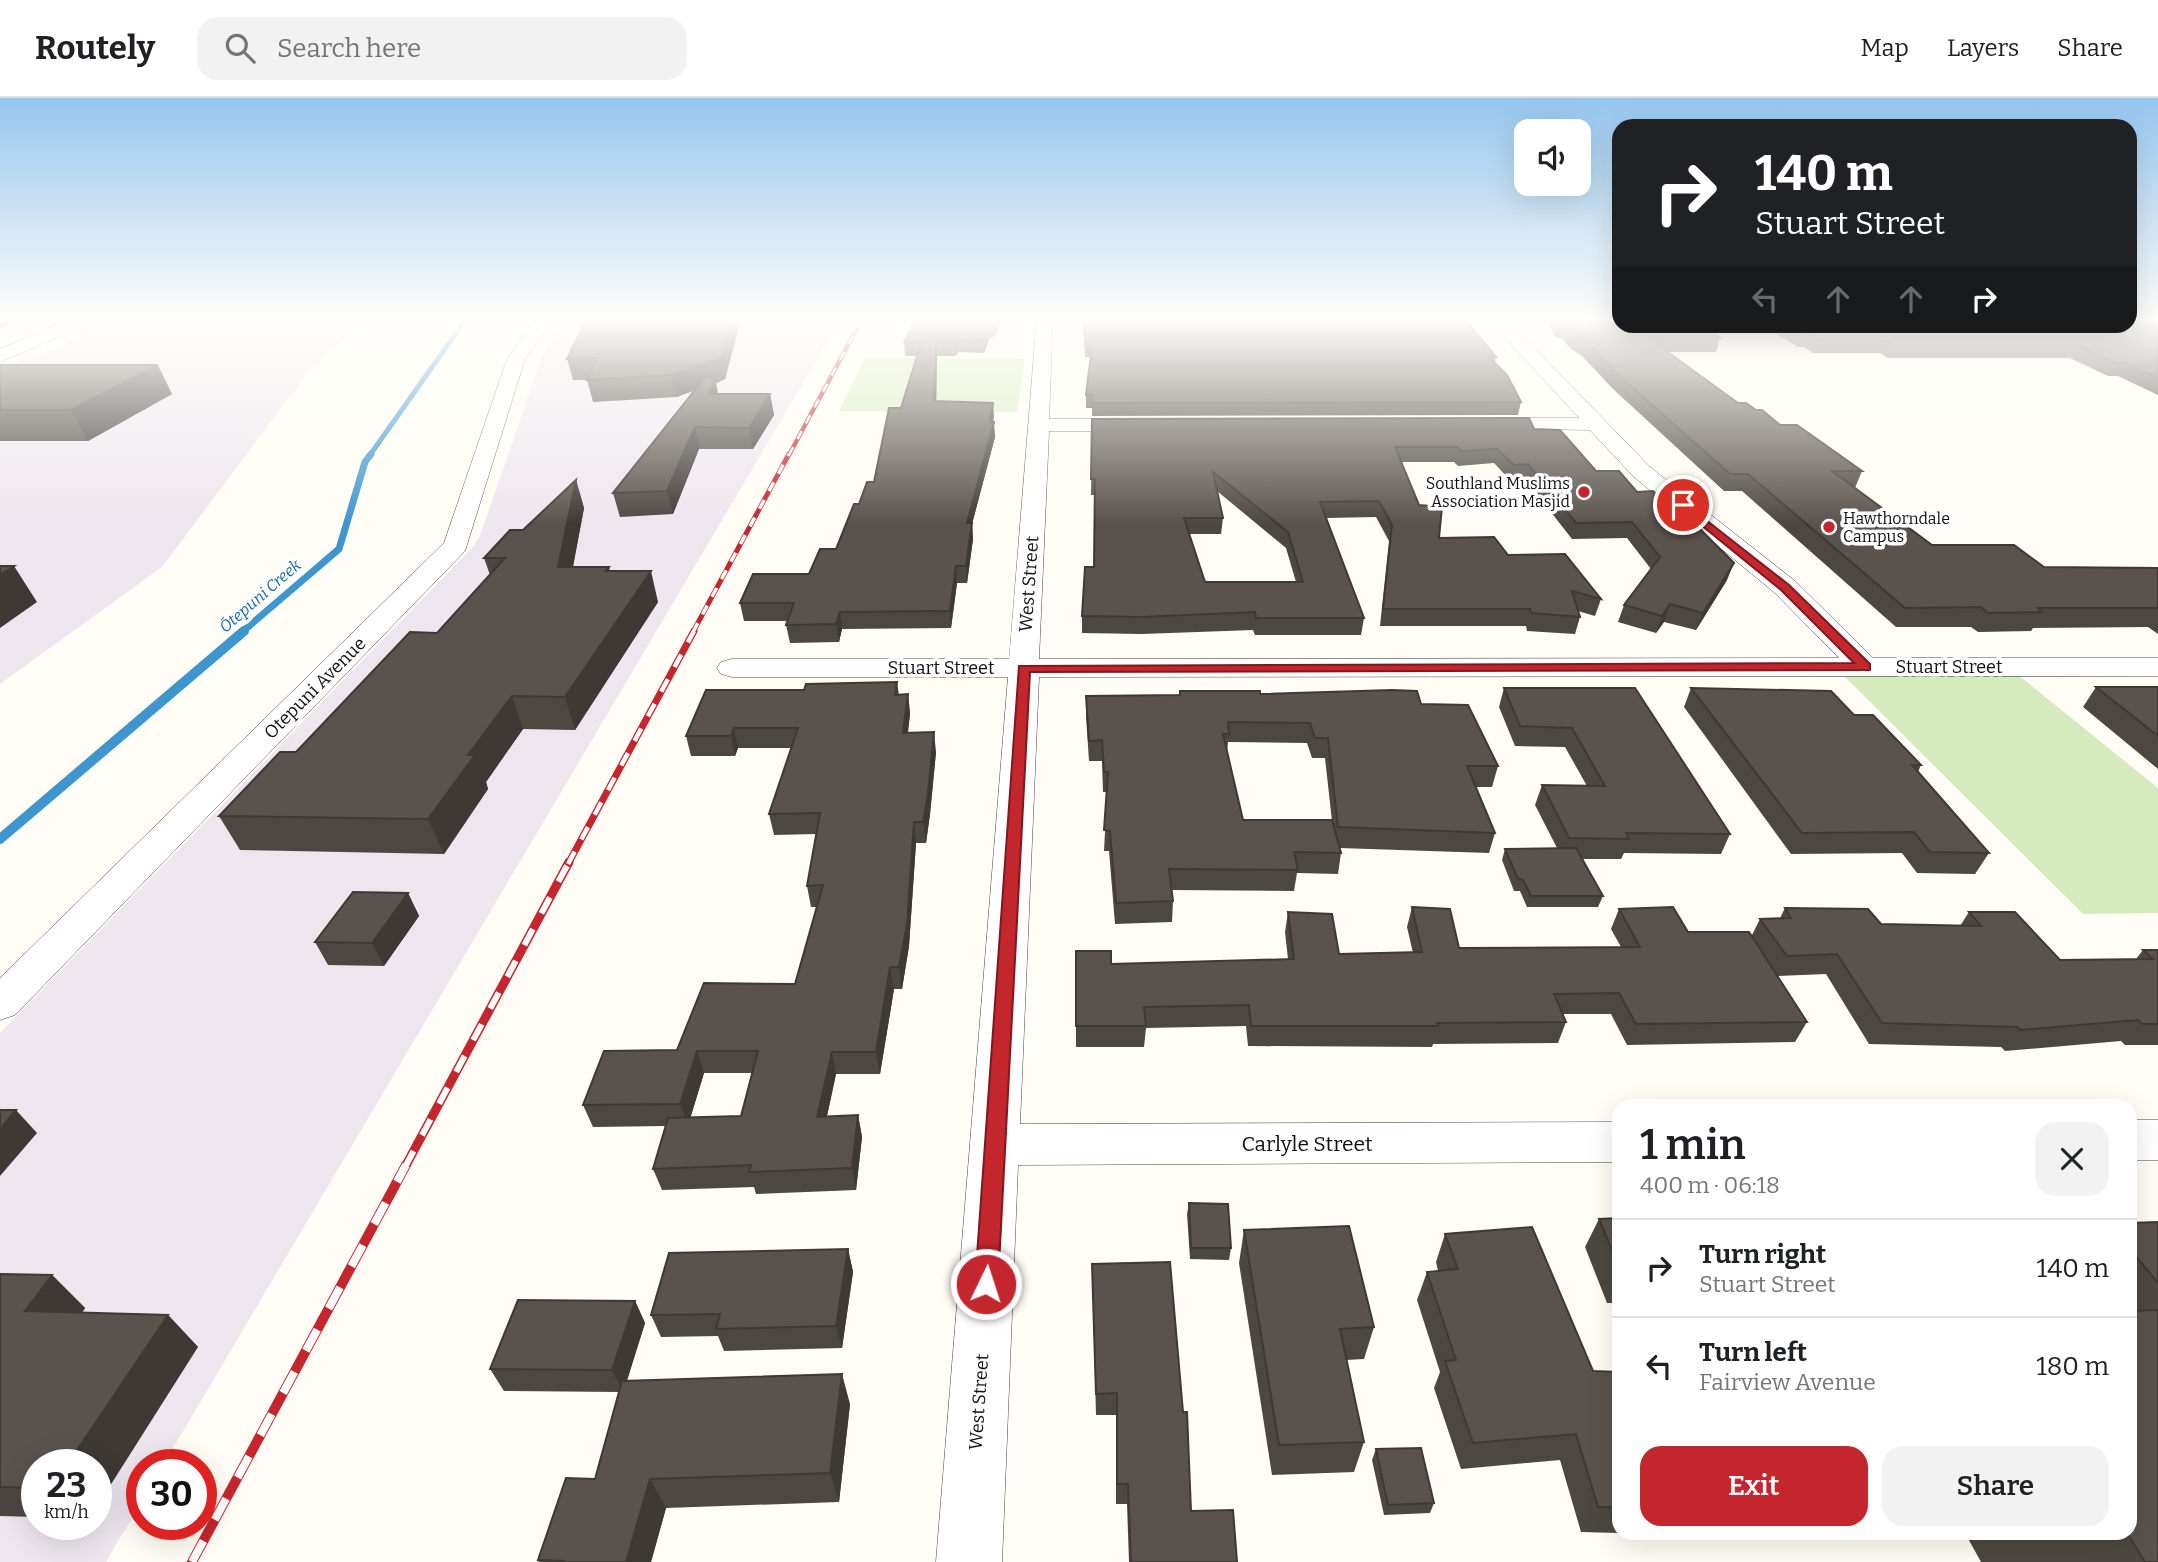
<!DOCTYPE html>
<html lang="en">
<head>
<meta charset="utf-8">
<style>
  body { margin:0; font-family:Bitter,serif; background:#f2f2f2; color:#202124; height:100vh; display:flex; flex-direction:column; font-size:26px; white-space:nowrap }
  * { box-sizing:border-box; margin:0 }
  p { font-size:23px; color:#757577 }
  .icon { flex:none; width:38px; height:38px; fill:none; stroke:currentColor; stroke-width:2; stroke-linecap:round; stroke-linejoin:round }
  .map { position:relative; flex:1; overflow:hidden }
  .panel { position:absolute; left:1612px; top:1001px; width:525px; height:441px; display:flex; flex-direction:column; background:#fff; border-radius:21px; box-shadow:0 7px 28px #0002 }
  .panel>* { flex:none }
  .guide { position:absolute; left:1612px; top:21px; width:525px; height:214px; border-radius:21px; box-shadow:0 7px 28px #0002; background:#202124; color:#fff; overflow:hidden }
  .fabs { position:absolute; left:1514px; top:21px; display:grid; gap:14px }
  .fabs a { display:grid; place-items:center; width:77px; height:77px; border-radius:14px; background:#fff; box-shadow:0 7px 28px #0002; font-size:35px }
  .speed { position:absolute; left:21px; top:1351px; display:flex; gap:14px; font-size:35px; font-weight:700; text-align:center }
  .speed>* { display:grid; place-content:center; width:91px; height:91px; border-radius:50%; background:#fff; box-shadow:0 7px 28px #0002; line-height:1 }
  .speed small { font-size:18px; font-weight:400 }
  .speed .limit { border:10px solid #d22; background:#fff; color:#111 }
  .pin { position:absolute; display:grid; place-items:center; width:60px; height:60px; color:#fff; margin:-30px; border:4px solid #fff; border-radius:50%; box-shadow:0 2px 7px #0007 }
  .me { position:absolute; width:77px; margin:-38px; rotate:4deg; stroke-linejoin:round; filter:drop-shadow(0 0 5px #0008) }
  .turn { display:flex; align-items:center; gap:24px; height:147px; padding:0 28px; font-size:32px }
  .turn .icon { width:91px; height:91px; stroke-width:2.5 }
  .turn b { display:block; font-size:49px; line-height:60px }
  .lanes { display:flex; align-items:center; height:66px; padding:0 28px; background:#0003; justify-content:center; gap:35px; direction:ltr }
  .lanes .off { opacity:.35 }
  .round { display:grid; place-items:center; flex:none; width:74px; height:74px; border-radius:21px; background:#f2f2f2 }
  .overview { display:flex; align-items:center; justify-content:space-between; height:119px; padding:0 28px }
  h1 { font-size:42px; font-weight:600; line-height:52px }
  .button { display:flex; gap:14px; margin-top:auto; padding:14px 28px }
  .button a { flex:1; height:80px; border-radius:21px; background:#c4262e; color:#fff; font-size:28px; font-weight:600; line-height:80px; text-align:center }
  .button a+a { background:#f2f2f2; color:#202124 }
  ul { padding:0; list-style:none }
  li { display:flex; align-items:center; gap:21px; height:98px; padding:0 28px; border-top:2px solid #e0e0e0 }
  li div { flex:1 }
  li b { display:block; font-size:26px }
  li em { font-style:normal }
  header { display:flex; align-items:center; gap:42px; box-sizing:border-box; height:98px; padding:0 35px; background:#fff; border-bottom:2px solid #e0e0e0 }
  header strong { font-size:33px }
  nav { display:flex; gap:38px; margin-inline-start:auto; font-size:24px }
  .search { width:490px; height:63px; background:#f2f2f2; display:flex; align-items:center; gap:18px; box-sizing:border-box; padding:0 24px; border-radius:21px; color:#757577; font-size:26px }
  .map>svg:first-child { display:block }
  .industrial { fill:#eee6ef; fill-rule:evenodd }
  .green { fill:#d5ebbd }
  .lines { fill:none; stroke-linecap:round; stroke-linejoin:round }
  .stream-far2 { stroke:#3f96cf; stroke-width:5 }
  .stream-far1 { stroke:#3f96cf; stroke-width:7 }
  .stream { stroke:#3f96cf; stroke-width:10 }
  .minor-casing { stroke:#444; stroke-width:1 }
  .minor { fill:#fff; fill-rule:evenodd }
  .rail-far4-casing { stroke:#c4262e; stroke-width:4.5 }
  .rail-far3-casing { stroke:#c4262e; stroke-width:5 }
  .rail-far2-casing { stroke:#c4262e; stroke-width:7 }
  .rail-far1-casing { stroke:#c4262e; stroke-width:9 }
  .rail-casing { stroke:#c4262e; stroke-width:10 }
  .rail-far4 { stroke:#fff; stroke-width:2.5; stroke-dasharray:9; stroke-linecap:butt }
  .rail-far3 { stroke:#fff; stroke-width:3.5; stroke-dasharray:10; stroke-linecap:butt }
  .rail-far2 { stroke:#fff; stroke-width:4.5; stroke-dasharray:14; stroke-linecap:butt }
  .rail-far1 { stroke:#fff; stroke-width:6; stroke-dasharray:18; stroke-linecap:butt }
  .rail { stroke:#fff; stroke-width:8; stroke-dasharray:24; stroke-linecap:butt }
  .wall { fill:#4d4742; fill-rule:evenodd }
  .shaded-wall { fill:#3f3936 }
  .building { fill:#5a524d; stroke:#3f3936; stroke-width:2; fill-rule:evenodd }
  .route { fill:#c4262e; stroke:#7f191e; stroke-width:2 }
  .poi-dot { fill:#c4262e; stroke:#fff; stroke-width:2.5 }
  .labels { text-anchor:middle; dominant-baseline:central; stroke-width:7; stroke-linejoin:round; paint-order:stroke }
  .far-poi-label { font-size:16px; fill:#111; stroke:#fff; text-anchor:end }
  .far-water-label { font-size:16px; font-style:italic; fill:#1768a6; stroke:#fff }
  .street-label { font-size:18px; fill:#111; stroke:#fff }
  .near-street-label { font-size:21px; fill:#111; stroke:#fff }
</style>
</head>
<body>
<header>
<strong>Routely</strong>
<div class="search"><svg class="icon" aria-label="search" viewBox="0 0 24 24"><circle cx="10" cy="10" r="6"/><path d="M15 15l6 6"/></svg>Search here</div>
<nav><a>Map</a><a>Layers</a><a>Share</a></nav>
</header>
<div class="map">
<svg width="2158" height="1464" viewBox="0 0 2158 1464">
  <rect width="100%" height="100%" fill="#fffdf5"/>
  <path class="industrial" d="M0,221H56L0,245Z
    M117,221H367L309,273L162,469L0,586V271L40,257Z
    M566,221H841L163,1367H142V1403L106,1464H0V935L473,449L480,438L543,255ZM37,1367H96V1426H37Z"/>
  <path class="green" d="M865,260L1025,261L1017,314L839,313Z
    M2017,576L2158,690V815L2083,816L1844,578Z"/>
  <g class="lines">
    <path class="stream-far2" d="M370,357L466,221"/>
    <path class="stream-far1" d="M242,534L339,451L365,364L371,356"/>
    <path class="stream" d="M0,741L244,533"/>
    <g class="minor-casing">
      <path id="minor" d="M71,221H94L92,225L0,264V251Z
        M536,221H553L525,261L465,453L15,917L0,922V880L444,445L507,261Z
        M1037,221H1053L1049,321H1143L1150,323L1154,327L1150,331L1143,333H1049L1039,561L1839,560L1775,495L1634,379L1590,332L1474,330L1470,326L1474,322L1481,320H1579L1488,221H1506L1650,369L1795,483L1873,560H2158V578L1039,579L1020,1026L1619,1024V1064L1018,1067L1002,1464H936L1008,579H732L721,576L717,570L721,564L732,561H1009Z
        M2130,1022H2158V1062H2130Z"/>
    </g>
    <use href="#minor" class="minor"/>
    <g class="rail-far4-casing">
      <path id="rail-far4" d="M789,357L862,221"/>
    </g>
    <g class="rail-far3-casing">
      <path id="rail-far3" d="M693,534L789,356"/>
    </g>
    <g class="rail-far2-casing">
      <path id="rail-far2" d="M568,766L694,533"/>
    </g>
    <g class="rail-far1-casing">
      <path id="rail-far1" d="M405,1069L569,764"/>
    </g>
    <g class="rail-casing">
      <path id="rail" d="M192,1464L406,1067"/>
    </g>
    <use href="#rail-far4" class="rail-far4"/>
    <use href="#rail-far3" class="rail-far3"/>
    <use href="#rail-far2" class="rail-far2"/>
    <use href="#rail-far1" class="rail-far1"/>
    <use href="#rail" class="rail"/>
  </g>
  <path class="wall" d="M587,221H741L725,281L716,285L718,296H770L774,317L753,351H699L673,416L620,419L613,395L694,292L677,299L593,304L587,282H573L567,261Z
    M1003,221L994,239H990L984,255L958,254L956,258H937L936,303L993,305V324L995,339L972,426L973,441L967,485H957L951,530L842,531L839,544L790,545L786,527L788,523H744L740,505L809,476L836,451L859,406L874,384L901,310L917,258H905L904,244Z
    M1546,221H1619L1720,240L1716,254H1667L1738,305L1862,373L1855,390L1932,447L2044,469L2158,470V536L2148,529L2033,530L2031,533L1978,534L1971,529H1896L1742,393H1724L1613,291L1583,259L1570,250L1562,240H1556Z
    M2158,221V297L2118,278H2108L2070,260H1888L1880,255H1813L1804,249H1798L1764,228H2130Z
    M1084,235L1496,259L1495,264L1521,304L1518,317L1092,318V310H1086V297L1091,259H1085Z
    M0,267L172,296L88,343H0Z
    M1092,321L1534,331L1596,373L1637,394L1727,482L1696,532L1664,524L1656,535L1618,524L1624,507L1651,471L1627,440L1572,441L1525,381L1510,382L1494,365L1458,368L1454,364H1401L1419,407L1439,440L1508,457L1601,501L1595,518L1578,513L1580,519L1575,536L1527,533L1526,528H1380L1389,443L1376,419L1326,420L1364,520L1361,537H1255L1253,532L1142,536L1082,535V518L1094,469V397H1091ZM1217,393L1286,450L1296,484H1205L1189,436H1221L1223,420Z
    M576,382L584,410L573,469H609L610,473L658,504L575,632L523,631L486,684L488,691L444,756L240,752L219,718L437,535L490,477L484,460L523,432Z
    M897,584L899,597L908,596L910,616L908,635L936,654L930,716L926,745H916L909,848L902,891H894L880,976H836L827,1018L858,1017L862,1039L856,1092L756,1096L754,1089L662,1092L653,1071L666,1028L593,1029L583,1007L677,952L795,886L817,809H811L807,788L816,736L774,737L769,716L792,650H738L735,658H691L686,638L804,592ZM704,975H752L741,1018L690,1020Z
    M2096,589H2158V671L2083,609Z
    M1504,590H1635L1730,736L1721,756L1624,755L1621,761H1582L1603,798L1598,809H1527L1520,793H1514L1502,762L1505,751L1557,750L1535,707L1542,687L1587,688L1565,649L1515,648L1499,609Z
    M1691,590L1854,617L1921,667L1918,674L1989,755L1975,776L1917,775L1902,755L1791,756L1684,609Z
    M1180,593L1260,596L1421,606L1498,668L1492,689H1476L1495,735L1489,755L1340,750L1341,755L1338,776L1297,775L1294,793L1172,792L1173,803L1172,824L1115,826L1109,753H1104L1107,694H1103L1102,663H1089L1086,618V598L1180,597ZM1228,644L1307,645L1312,660H1325L1332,723L1243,722L1227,654Z
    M408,795L419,818L384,868L328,867L315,844Z
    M1412,809L1459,850L1621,849L1611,831L1619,811L1688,834L1752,837L1760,821L1780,820L1785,810L1881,826L1960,828L1969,814L2060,862L2136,861L2143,852H2158V947H2125L2121,943L2005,953L2001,949L1869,946L1826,876L1778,878L1807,924L1795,944L1627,947L1611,916H1563L1566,924L1558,945L1433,946L1432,949L1248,948L1246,928L1146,930L1144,949H1076V853L1111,866L1288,861L1285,834L1288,814L1339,856L1413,855L1407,829Z
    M1189,1105L1231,1150L1229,1162L1190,1161L1187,1116Z
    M1619,1120V1210L1617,1205H1607L1585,1149L1599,1121Z
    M2158,1124V1464H1981L1965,1435H2130V1151Z
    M1244,1132L1374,1229L1364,1261L1346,1262L1364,1344L1354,1374L1272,1377L1239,1165Z
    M1445,1136L1593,1273L1619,1274V1435L1581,1434L1560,1362L1461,1371L1434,1290L1440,1274L1417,1202L1427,1174L1438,1173L1436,1164Z
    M848,1151L853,1174L842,1250L724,1253L718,1238L661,1239L651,1217Z
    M1092,1166L1191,1413L1237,1464H1129L1127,1406H1116V1317H1096Z
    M0,1176L52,1177L85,1210L82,1215L168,1217L198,1249L37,1367V1419L0,1418Z
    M635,1203L645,1225L627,1283L850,1306L839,1404L666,1410L651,1464H539L538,1462L595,1381L619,1294L504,1293L490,1271Z
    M1376,1351L1434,1405L1430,1415L1384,1417L1372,1362Z"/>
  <path class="shaded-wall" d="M0,221H21L0,230Z
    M732,221H741L725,281L716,285L719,303L709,296L714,285L677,299L672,277Z
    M996,221H1003L994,239V226Z
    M989,226L990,239L984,255L983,242Z
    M957,241L958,254L956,258V245Z
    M936,245L937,258L936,317L934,303Z
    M158,267L172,296L88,343L71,312Z
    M770,296L774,317L753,351L749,330Z
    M993,305L994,319L991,337L994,324L995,339L972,426L973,441L967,485L966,468L967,425L990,324Z
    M695,329L699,351L673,416L667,393Z
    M576,382L584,410L567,499L558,469Z
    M1734,465L1727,482L1696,532L1703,515Z
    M14,468L37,504L0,530V477Z
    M956,468L957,485L951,530L950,513Z
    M651,473L658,504L575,632L565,599Z
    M1670,506L1664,524L1656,535L1662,518Z
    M840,514L842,531L839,544L836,526Z
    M908,596L910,616L905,655L903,635Z
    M512,598L523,631L486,684L488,691L444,756L428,721L468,657Z
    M734,630L738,650L735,658L731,638Z
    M934,634L936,654L930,716L926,745L923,724Z
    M914,724L916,745L909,848L902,891L899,869Z
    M408,795L419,818L384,868L372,845Z
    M890,869L894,891L880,976L876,954Z
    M697,953L704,975L688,1028L680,1006Z
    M832,954L836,976L822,1041L817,1019Z
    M16,1012L37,1035L0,1078V1031Z
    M858,1017L862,1039L856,1092L852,1070Z
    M848,1151L853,1174L842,1250L836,1228Z
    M52,1177L85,1210L60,1245L25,1213Z
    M635,1203L645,1225L623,1294L612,1272Z
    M168,1217L198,1249L96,1410V1367H67Z
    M842,1276L850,1306L839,1404L830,1375Z
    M650,1381L666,1410L651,1464H626Z"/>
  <path class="building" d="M587,221H732L721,260L672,277L587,282L597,260L567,261Z
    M916,221H996L994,226H989L983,242L957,241L956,245H936L934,303L993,305L990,324H994L967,425H972L966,468H956L950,513L840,514L836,526L786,527L794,505H740L753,476H809L820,451H836L854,406H859L867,384H874L889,310H901L921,245L904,244Z
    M1085,221H1465L1496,259H1489L1507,277L1521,304L1092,305V297H1086L1092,247H1085L1086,235H1084Z
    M1557,221H1619V228H1704L1720,240L1655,239L1665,247H1658L1738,305H1746L1756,312H1762L1780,327H1797L1862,373H1832L1932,447H2014L2044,469L2158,470V510H2038L2042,514L1988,515L1981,509L1905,510L1748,376H1730L1617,276L1587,244L1573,236L1566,226H1560Z
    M2130,221H2158V280L2125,265H2115L2077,247H1894L1885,242H1818L1809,236H1803L1789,228H2130Z
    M0,267H158L71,312H0Z
    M706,278L715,283L709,296H770L749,330L695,329L667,393L613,395Z
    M1529,320L1534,331L1560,332L1596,373H1619L1637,394L1653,393L1679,419H1685L1697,428L1734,465L1703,515L1670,506L1662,518L1624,507L1660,459L1632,424L1576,425L1528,366L1514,367L1497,351L1461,353L1457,349H1395L1419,407L1442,409L1439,440L1494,439L1508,457L1565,456L1601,501L1572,493L1580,519L1532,515L1530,511H1383L1392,427L1379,403L1320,404L1364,520H1256L1255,514L1142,519L1082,518L1085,469H1094L1095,381H1091L1092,321ZM1213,374L1288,434L1303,484H1205L1184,420H1223Z
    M576,382L558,469H609L606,473H651L565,599L512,598L468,657H475L428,721L219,718L280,654H296L410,534L437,535L505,460H484L510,432H523Z
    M0,468H14L0,477Z
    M897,584L895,597L908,596L903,635L934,634L928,695L923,724H914L907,826L899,869H890L876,954H832L817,1019L858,1017L852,1070L749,1074L751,1067L653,1071L668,1020L741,1018L758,953H697L680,1006L583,1007L604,953L677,952L704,885L795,886L823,787L807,788L820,715L769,716L798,630H734L731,638H686L706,592H804L806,586Z
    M2096,589H2158V638Z
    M1504,590H1635L1730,736L1626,735L1629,741L1569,740L1542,687L1605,688L1572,630L1520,628Z
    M1691,590L1831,593L1854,617H1873L1921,667H1912L1989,755L1930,754L1914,734L1802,735Z
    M1392,592L1417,593L1421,606L1468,607L1498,668H1467L1495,735L1338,729L1328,640H1315L1310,625L1228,624L1229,636H1223L1243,722H1332L1341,755L1294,754L1298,772L1169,771L1173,803L1116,805L1110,733L1104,732L1108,674H1104L1102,642L1089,643L1086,598L1180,597V593H1260V596Z
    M1576,750L1603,798H1531L1523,782L1518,781L1505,751Z
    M353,794L408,795L372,845L315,844Z
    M1412,809L1450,811L1459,850L1640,849L1619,811L1673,809L1688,834H1749L1807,924L1636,926L1619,895L1554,896L1566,924L1437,925L1438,928H1251L1249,907L1144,909L1146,928H1076V853H1111V866L1294,861L1288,814L1332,816L1339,856L1422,854Z
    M1785,810L1868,811L1881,826L1981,828L1969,814H2015L2060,862L2153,861L2143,852H2158V926H2142L2138,922L2020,932L2017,929L1882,925L1837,856L1787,858L1760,821L1791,820Z
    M0,1012H16L0,1031Z
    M1189,1105L1228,1106L1231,1150H1191Z
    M1619,1120V1169L1599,1121Z
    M2158,1124V1185L2130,1151V1125Z
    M1349,1128L1374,1229L1340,1231L1364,1344L1279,1347L1244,1132Z
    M1532,1129L1593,1273L1619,1274V1409H1598L1576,1336L1473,1345L1445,1263L1456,1262L1427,1174L1458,1171L1445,1136Z
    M848,1151L836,1228L716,1231L720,1216L651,1217L669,1155Z
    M1170,1164L1183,1314H1187L1191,1413L1233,1412L1237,1464H1131L1128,1386H1117V1295L1096,1296L1092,1166Z
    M0,1176L52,1177L25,1213L168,1217L67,1367H37V1390L0,1389Z
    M518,1202L635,1203L612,1272L490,1271Z
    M2158,1212V1464H2145L2129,1438L2017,1440L2014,1435H2130V1213Z
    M842,1276L830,1375L650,1381L626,1464H562L563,1463L538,1462L566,1380L595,1381L622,1283Z
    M1421,1350L1434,1405L1388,1407L1376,1351Z"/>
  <linearGradient id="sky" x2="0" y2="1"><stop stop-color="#95c6ee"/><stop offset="0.52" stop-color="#fffefa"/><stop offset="1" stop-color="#fffefa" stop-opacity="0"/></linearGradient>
  <rect width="2158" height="426" fill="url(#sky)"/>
  <path class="route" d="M1683,404L1789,487L1870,566V572L1030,574L998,1186L995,1194L986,1197L978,1194L975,1186L1019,568L1854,565L1781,492L1679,409L1678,407Z"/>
  <g class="poi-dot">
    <circle cx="1584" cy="394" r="7"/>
    <circle cx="1829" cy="429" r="7"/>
  </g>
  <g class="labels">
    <g class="far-poi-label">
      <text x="1570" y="385">Southland Muslims<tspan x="1570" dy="18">Association Masjid</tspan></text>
      <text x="1843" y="420" text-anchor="start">Hawthorndale<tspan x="1843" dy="18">Campus</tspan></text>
    </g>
    <g class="far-water-label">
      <text transform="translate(260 498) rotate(-41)">Ōtepuni Creek</text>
    </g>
    <g class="street-label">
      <text transform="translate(1029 486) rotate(-86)">West Street</text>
      <text x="1949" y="569">Stuart Street</text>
      <text x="941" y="570">Stuart Street</text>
      <text transform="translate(315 590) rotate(-45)">Otepuni Avenue</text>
      <text transform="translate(979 1304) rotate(-86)">West Street</text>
    </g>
    <g class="near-street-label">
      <text x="1307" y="1046">Carlyle Street</text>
    </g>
  </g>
</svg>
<div class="fabs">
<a><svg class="icon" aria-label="sound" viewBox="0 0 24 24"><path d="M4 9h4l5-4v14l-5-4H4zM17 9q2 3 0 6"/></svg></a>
</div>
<div class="speed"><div>23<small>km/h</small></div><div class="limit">30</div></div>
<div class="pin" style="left:1683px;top:407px;background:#d93025"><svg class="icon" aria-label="arrive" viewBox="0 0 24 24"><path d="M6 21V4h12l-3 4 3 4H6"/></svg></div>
<svg class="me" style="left:986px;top:1186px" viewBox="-20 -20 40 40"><circle r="17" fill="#c4262e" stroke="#fff" stroke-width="3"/><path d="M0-11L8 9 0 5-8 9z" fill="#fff"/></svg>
<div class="guide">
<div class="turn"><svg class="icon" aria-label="right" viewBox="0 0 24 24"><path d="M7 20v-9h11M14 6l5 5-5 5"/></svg><div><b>140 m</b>Stuart Street</div></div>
<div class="lanes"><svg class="icon off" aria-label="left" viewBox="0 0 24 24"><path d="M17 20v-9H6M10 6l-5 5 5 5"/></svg><svg class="icon off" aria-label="ahead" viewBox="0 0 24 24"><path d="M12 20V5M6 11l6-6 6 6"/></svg><svg class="icon off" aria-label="ahead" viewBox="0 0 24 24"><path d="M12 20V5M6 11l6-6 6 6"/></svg><svg class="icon" aria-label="right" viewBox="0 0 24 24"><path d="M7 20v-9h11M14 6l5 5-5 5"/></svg></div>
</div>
<section class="panel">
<div class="overview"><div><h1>1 min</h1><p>400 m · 06:18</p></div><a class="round"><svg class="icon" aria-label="close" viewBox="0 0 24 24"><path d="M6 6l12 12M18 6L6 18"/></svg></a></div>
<ul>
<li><svg class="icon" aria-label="right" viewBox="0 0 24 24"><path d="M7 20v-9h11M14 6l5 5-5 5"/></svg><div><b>Turn right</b><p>Stuart Street</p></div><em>140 m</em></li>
<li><svg class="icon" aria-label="left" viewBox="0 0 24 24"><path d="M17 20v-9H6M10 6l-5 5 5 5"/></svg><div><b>Turn left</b><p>Fairview Avenue</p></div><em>180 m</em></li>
</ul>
<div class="button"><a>Exit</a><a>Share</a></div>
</section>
</div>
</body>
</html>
